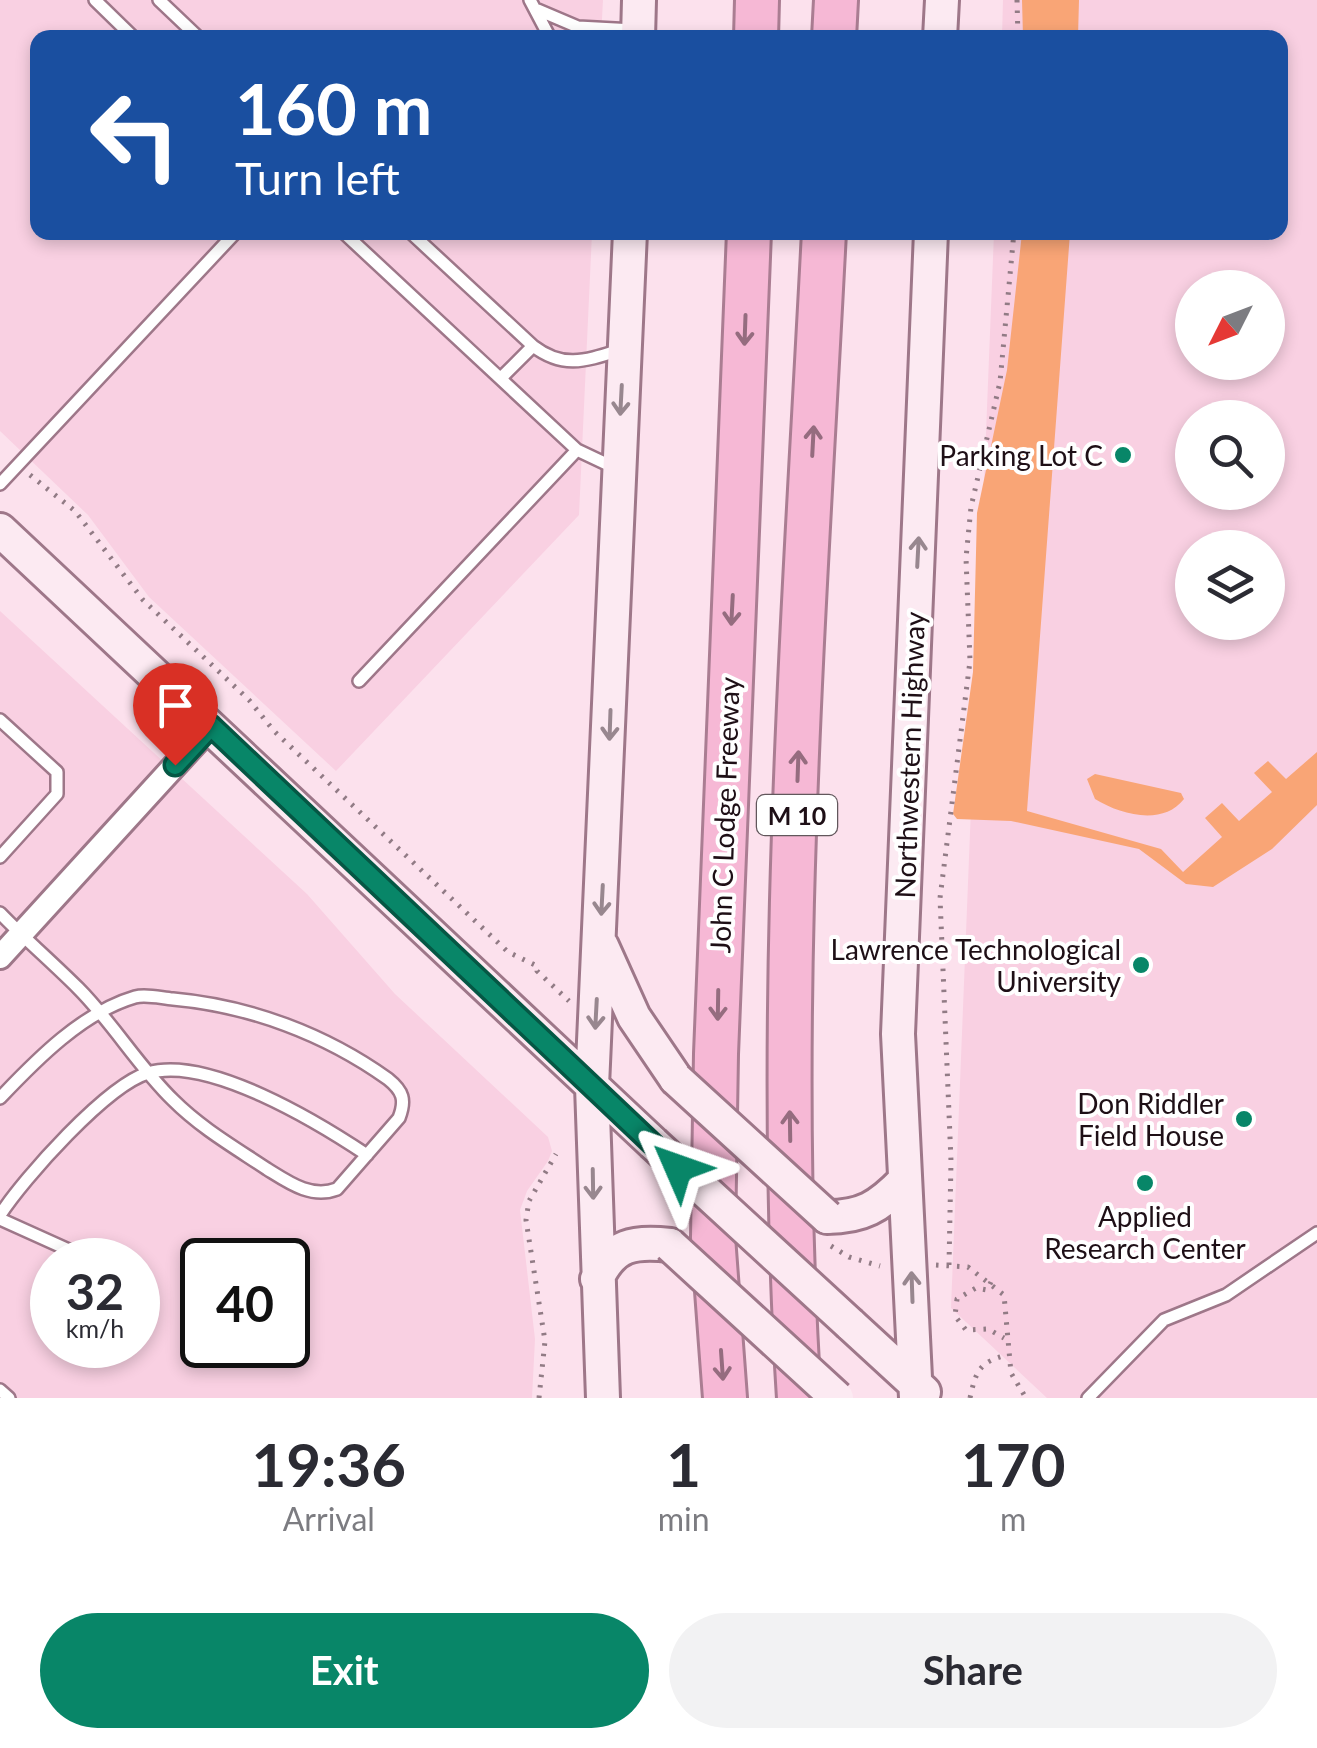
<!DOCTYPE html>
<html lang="en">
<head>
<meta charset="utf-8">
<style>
  body { margin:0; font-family:Lato,sans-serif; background:#f2f2f3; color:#2b2b33; height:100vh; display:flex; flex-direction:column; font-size:38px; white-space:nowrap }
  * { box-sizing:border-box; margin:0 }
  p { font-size:32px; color:#7c7c81 }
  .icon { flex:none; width:55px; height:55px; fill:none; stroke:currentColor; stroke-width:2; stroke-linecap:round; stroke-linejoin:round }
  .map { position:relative; height:1398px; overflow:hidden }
  .side { display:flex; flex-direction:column; background:#fff; flex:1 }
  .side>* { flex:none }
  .hud { position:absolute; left:30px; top:30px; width:1258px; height:210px; border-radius:20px; box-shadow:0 5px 15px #0003; background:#1a4fa0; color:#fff; overflow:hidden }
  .needle { width:65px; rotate:228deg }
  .fabs { position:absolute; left:1175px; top:270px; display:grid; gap:20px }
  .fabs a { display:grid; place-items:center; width:110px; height:110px; border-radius:50%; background:#fff; box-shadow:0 5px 15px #0003; font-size:50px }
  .speed { position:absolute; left:30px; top:1238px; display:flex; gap:20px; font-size:50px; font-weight:700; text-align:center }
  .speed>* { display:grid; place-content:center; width:130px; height:130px; border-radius:50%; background:#fff; box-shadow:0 5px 15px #0003; line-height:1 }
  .speed small { font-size:25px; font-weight:400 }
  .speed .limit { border:5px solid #111; border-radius:15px; background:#fff; color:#111 }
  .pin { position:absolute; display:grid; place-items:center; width:85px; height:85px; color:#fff; margin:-102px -42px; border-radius:50% 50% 50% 0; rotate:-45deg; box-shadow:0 0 10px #0007 }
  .pin .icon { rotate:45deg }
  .me { position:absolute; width:110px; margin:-55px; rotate:313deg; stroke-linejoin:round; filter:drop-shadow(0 0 8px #0008) }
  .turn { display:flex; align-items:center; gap:35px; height:210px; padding:0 40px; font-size:45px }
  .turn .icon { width:130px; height:130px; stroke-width:2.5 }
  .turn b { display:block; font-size:70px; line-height:85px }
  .eta { display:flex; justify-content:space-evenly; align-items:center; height:170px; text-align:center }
  .eta b { font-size:60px; font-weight:700; line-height:70px }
  .action { display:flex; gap:20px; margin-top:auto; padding:20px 40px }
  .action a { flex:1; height:115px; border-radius:60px; background:#088668; color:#fff; font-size:40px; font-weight:700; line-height:115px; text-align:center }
  .action a+a { background:#f2f2f3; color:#2b2b33 }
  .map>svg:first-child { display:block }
  .built { fill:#f9d0e2; fill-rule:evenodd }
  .green { fill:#f9a576 }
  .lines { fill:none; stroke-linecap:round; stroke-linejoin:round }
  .lane-casing { stroke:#9e7789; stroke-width:16 }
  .street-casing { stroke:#9e7789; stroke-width:28 }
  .secondary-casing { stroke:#9e7789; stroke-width:38 }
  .highway-casing { stroke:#aa7d92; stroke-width:48 }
  .path { stroke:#917b85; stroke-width:5; stroke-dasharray:2.5 8; stroke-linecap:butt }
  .lane { stroke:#fff; stroke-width:11 }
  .street { stroke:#fff; stroke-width:22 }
  .secondary { stroke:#fceaf2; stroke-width:32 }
  .highway { stroke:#f6b8d5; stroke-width:42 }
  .secondary-bridge-casing { stroke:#9e7789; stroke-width:38; stroke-linecap:butt }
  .secondary-bridge { stroke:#fceaf2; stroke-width:32 }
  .oneway { stroke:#956c7f }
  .oneway2 { stroke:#98878f }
  .route-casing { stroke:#055744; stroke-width:25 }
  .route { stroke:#088668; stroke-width:18 }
  .poi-dot { fill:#088668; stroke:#fff; stroke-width:4 }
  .labels { text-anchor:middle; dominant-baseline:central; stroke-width:8; stroke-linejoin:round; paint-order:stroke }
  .shield { fill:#fff; stroke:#62575c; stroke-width:2.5 }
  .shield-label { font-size:25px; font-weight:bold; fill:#1e0f16 }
  .poi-label { font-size:28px; fill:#1e0f16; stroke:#fff; text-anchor:end }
  .street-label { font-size:28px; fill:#1e0f16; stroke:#fff }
</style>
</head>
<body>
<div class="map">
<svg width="1317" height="1398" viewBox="0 0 1317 1398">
  <rect width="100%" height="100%" fill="#fce1ed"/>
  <path class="built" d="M0,0H603L601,37L38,38V232L592,233L579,515L336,771L149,597L88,515L0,431Z
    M1003,0H1317V1398H1047L951,1308L994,233L1280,232V38L1002,37ZM1192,288H1268V362H1192ZM1192,418H1268V492H1192ZM1192,548H1268V622H1192Z
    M0,611L307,894L395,994L548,1137L552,1151L548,1161L527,1191L520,1210L535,1339L532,1398H0ZM52,1260H138V1345H52ZM202,1260H288V1345H202Z"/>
  <path class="green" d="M1022,0H1079L1078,37H1023Z
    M1022,233H1070L1027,811L1161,849L1183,872L1222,837L1205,818L1222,803L1239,821L1272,792L1254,773L1268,761L1286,779L1317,752V805L1272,849L1213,887L1186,884L1139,849L1011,821L957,819L953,814L973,672L977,513L1007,370Z
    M1095,774L1181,793L1184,799C1163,826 1121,815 1095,799L1087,779Z"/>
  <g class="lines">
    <g class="lane-casing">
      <path id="lane" d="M95,0L134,38
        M159,0L199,38
        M530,0L550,38
        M538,10L578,27L634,30
        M343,232L577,450L613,467
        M410,232L533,346
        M501,378L533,346C563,369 585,361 620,350
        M0,484L236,232
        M359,681L577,450
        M0,720L57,772V794L0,857
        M0,913C25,939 53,963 78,988C113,1023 138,1066 173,1100C201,1128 234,1147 267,1169C288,1182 311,1199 337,1189L399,1118C406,1100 403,1091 388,1079C325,1034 250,1006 173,999C161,998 146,994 135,997C83,1012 36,1060 0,1098
        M0,1215C24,1178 107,1085 148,1073C208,1055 319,1123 367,1155
        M0,1219L91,1260
        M0,1390L9,1398
        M1088,1398L1164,1320L1226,1295L1317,1233"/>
    </g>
    <g class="street-casing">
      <path id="street" d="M0,957L211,726"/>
    </g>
    <g class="secondary-casing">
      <path id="secondary" d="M638,38L639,0
        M940,38L942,0
        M0,530L653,1143
        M602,946L634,1017L676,1079
        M827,1217C862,1217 879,1207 904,1181
        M597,1279C613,1244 634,1241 670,1245
        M850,1324L924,1392
        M603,1398L592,1086L630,232
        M916,1398L898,1034L931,232"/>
    </g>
    <g class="highway-casing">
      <path id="highway" d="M756,38L757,0
        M834,38L836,0
        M725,1398L713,1237L716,1054L749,232
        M799,1398C774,1010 804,620 824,232"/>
    </g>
    <path class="path" d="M1017,0L1018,38
      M30,475L75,511L143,600L249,700L274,731L508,952L537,966V971L569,1001
      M831,1246L849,1257L880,1266
      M936,1265L968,1267L1004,1295L1011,1373L1026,1398
      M949,1265L951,1161L940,898L970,661L966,558L971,507L1000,382L1014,232
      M991,1282L987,1290L976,1288L957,1299L955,1316L966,1330L988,1329L1004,1338
      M539,1398L545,1341L526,1220L529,1201L556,1154
      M970,1398C976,1371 979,1362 1007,1355"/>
    <use href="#lane" class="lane"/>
    <use href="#street" class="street"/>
    <use href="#secondary" class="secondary"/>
    <use href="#highway" class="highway"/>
    <g class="secondary-bridge-casing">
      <path id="secondary-bridge" d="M676,1079L827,1217
        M653,1143L850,1324
        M670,1245L837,1398"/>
    </g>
    <use href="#secondary-bridge" class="secondary-bridge"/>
  </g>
  <defs><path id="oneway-shaft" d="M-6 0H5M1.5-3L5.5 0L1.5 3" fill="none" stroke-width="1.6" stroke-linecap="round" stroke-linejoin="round" transform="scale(2.5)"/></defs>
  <g class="oneway">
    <use href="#oneway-shaft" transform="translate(745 330) rotate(92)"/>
    <use href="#oneway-shaft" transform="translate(813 441) rotate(-87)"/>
    <use href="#oneway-shaft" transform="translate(732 610) rotate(93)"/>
    <use href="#oneway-shaft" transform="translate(798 766) rotate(-88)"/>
    <use href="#oneway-shaft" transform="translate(718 1005) rotate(91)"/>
    <use href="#oneway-shaft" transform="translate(790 1126) rotate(-91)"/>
    <use href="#oneway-shaft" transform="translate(722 1365) rotate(86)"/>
  </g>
  <g class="oneway2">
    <use href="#oneway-shaft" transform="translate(621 400) rotate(93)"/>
    <use href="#oneway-shaft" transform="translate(918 552) rotate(-87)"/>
    <use href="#oneway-shaft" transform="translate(610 725) rotate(92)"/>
    <use href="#oneway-shaft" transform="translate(602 900) rotate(93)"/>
    <use href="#oneway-shaft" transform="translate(596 1014) rotate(93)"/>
    <use href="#oneway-shaft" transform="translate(593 1184) rotate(89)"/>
    <use href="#oneway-shaft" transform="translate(912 1287) rotate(-92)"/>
  </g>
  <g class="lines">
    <g class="route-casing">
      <path id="route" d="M175,765L211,726L678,1168"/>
    </g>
    <use href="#route" class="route"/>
  </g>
  <g class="poi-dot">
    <circle cx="1123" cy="455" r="10"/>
    <circle cx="1141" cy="965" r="10"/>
    <circle cx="1244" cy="1119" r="10"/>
    <circle cx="1145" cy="1183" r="10"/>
  </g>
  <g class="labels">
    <rect class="shield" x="757" y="795" width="80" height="40" rx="8"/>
    <g class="shield-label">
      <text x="797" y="815">M 10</text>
    </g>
    <g class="poi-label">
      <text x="1103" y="455">Parking Lot C</text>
      <text x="1121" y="949">Lawrence Technological<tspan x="1121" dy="32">University</tspan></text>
      <text x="1224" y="1103">Don Riddler<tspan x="1224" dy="32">Field House</tspan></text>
      <text x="1145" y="1216" text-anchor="middle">Applied<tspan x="1145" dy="32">Research Center</tspan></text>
    </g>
    <g class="street-label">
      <text transform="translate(909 755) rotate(-88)">Northwestern Highway</text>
      <text transform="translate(724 815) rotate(-88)">John C Lodge Freeway</text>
    </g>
  </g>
</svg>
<div class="fabs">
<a><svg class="needle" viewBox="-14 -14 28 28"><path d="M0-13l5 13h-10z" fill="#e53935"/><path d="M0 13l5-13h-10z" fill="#7c7c81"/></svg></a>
<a><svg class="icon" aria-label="search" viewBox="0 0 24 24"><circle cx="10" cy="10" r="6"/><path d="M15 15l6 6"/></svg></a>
<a><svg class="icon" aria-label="layers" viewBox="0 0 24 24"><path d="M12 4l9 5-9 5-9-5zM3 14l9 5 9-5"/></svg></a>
</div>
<div class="speed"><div>32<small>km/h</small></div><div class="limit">40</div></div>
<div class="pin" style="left:175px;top:765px;background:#d93025"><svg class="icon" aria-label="arrive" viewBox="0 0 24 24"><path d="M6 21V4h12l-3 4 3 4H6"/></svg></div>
<svg class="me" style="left:678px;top:1168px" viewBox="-20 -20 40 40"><path d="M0-17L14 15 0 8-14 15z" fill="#088668" stroke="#fff" stroke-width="4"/></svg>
<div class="hud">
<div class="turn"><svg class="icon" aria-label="left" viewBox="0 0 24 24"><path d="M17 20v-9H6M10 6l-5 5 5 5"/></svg><div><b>160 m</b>Turn left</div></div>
</div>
</div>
<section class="side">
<div class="eta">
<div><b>19:36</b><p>Arrival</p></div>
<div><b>1</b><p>min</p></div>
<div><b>170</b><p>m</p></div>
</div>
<div class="action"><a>Exit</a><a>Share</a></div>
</section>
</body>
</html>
